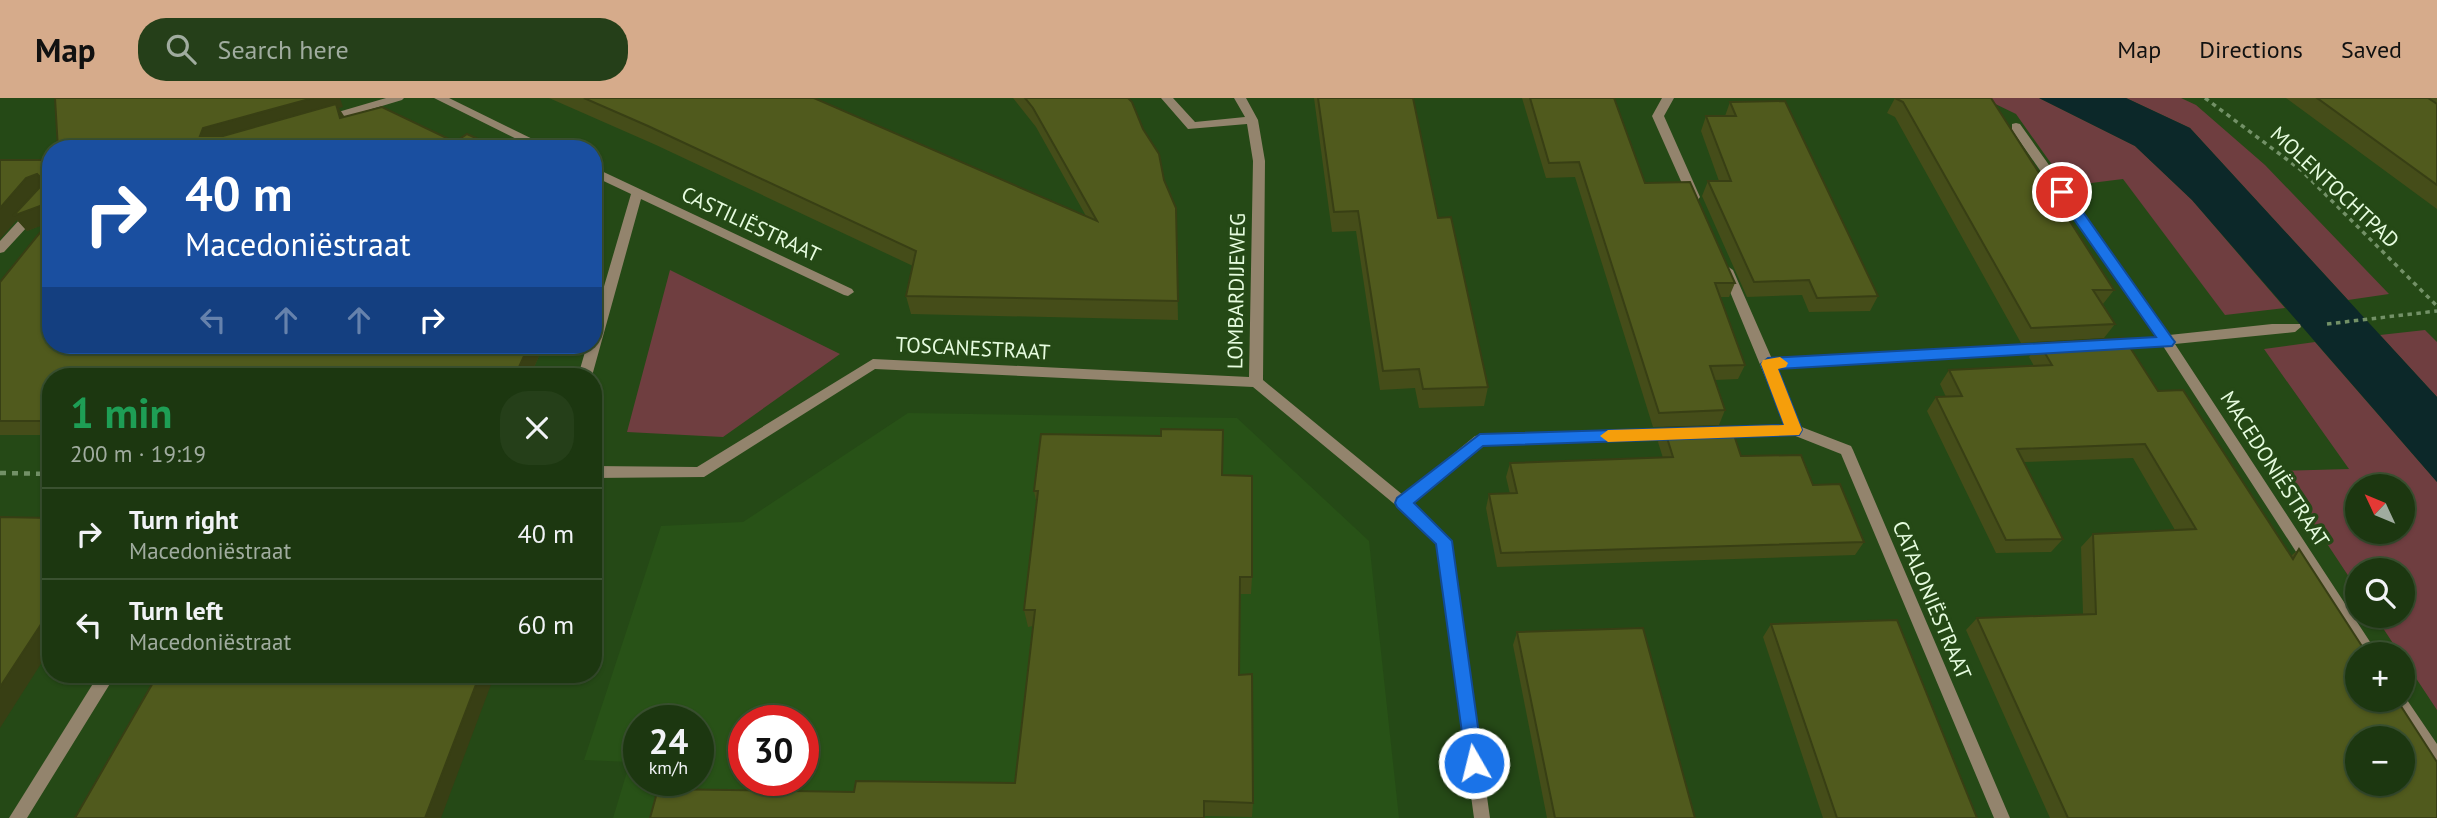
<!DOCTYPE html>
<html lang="en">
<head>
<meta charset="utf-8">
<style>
  body { margin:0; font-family:"PT Sans",sans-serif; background:#253f19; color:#f1f3f6; height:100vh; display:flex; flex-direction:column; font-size:26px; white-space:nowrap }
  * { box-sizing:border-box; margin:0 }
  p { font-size:23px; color:#a0ac9f }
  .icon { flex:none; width:38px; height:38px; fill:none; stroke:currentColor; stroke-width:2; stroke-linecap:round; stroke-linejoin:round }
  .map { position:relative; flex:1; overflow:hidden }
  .drawer { position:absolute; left:42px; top:270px; width:560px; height:315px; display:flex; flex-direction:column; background:#1c3710; border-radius:28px; box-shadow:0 2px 5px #0004,0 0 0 2px #3a5130 }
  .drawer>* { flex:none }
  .hud { position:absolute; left:42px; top:42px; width:560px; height:214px; border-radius:28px; box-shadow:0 2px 5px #0004,0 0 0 2px #3a5130; background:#1a4fa0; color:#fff; overflow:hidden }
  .needle { width:46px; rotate:314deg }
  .buttons { position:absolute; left:2345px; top:376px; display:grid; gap:14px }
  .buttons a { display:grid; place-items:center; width:70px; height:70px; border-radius:50%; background:#1c3710; box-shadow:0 2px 5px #0004,0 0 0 2px #3a5130; font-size:35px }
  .speed { position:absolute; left:623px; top:607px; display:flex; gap:14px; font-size:35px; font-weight:700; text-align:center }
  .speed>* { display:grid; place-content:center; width:91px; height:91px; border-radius:50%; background:#1c3710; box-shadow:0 2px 5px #0004,0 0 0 2px #3a5130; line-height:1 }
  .speed small { font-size:18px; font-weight:400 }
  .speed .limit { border:10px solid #d22; background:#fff; color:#111 }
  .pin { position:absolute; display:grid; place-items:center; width:60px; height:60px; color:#fff; margin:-30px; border:4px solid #fff; border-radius:50%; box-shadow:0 2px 7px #0007 }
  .me { position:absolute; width:77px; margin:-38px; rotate:352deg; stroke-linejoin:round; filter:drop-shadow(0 0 5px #0008) }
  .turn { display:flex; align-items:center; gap:24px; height:147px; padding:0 28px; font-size:32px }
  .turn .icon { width:91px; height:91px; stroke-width:2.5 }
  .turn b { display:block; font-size:49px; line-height:60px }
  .lanes { display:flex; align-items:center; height:66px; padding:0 28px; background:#0003; justify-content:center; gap:35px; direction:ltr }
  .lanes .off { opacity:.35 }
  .round { display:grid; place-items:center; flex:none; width:74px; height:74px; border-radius:28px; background:#253f19 }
  .overview { display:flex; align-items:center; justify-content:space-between; height:119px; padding:0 28px }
  h1 { font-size:42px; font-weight:800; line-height:52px; color:#1e9e55 }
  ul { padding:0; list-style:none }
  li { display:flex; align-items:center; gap:21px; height:91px; padding:0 28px; border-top:2px solid #3a5130 }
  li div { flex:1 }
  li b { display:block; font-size:26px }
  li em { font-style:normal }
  header { display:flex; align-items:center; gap:42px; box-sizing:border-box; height:98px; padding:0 35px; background:#d6ab8b; color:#111 }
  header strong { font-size:33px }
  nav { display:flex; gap:38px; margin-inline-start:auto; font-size:24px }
  .search { width:490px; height:63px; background:#253f19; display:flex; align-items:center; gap:18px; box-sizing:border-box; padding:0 24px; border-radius:28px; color:#a0ac9f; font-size:26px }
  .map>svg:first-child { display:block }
  .built { fill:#285217; fill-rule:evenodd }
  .green { fill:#6f3e40; fill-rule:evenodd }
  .water { fill:#0c2829 }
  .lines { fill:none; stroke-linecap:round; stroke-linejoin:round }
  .path-far1 { stroke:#739167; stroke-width:3.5; stroke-dasharray:4.5 4.5; stroke-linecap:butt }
  .path { stroke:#739167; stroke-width:4.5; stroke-dasharray:6 6; stroke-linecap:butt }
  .street { fill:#93846d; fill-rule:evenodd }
  .wall { fill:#454d19 }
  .shaded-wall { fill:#383f14 }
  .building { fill:#505a1d; stroke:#383f14; stroke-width:2; fill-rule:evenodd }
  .route { fill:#1a73e8; stroke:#114b97; stroke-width:2 }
  .slow { fill:#f59e0b }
  .labels { text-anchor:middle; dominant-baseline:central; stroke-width:7; stroke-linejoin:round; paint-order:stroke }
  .street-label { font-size:21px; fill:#e6fcdf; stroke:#254916 }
</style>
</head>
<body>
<header>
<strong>Map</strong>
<div class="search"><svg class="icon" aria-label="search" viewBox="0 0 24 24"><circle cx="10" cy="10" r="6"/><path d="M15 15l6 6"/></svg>Search here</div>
<nav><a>Map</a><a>Directions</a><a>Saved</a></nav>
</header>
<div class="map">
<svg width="2437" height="720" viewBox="0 0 2437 720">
  <rect width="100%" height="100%" fill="#254916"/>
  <path class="built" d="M908,315L1237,320L1369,443L1399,720H613L630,664L584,662L661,428L743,424ZM639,623H698V682H639ZM744,623H803V682H744Z"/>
  <path class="green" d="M1983,0H2039L2135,48L2192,102L2285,210L2225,217L2123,81L2067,88L2016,16Z
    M2126,0H2181L2196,7L2265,67L2389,196L2348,202L2190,30Z
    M670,172L840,256L723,339L627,334Z
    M2425,232L2437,244V299L2380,237Z
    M2315,244L2437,384V612L2375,518H2403V472H2357V491L2279,373L2349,371L2264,251ZM2403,388V434H2357V388Z"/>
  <path class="water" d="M2039,0H2126L2190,30L2437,299V384L2192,102L2135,48Z"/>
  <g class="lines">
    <path class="path-far1" d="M2205,0L2301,72L2437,208
      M2327,226L2437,213"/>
    <path class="path" d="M0,375L51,376"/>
    <path class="street" d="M386,0H404L402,2L325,25L319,21L321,19Z
      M434,0H449L553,51H537Z
      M1161,0H1173L1195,24L1245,19L1234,0H1246L1258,22L1265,63L1263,282L1403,397L1475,338L1480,337L1680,331L1685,332L1687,336L1685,340L1680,341L1483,347L1413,405L1451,443L1490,720H1474L1437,446L1398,409L1253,289L875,271L704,379L593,380V368L697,369L873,261L1249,279L1253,63L1247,26L1188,31Z
      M1662,0H1674L1664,18L1700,99L1698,102L1694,103L1688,99L1652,18Z
      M2016,25L2020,26L2169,237L2272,226H2300L2301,229L2295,234L2175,246L2378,556H2362L2163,248L2103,250L2101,247L2103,244L2108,242L2156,239L2012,32V26Z
      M593,69L852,191L854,194L848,198L844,197L641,101L592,278H578L587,247H593V226L631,96L593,78Z
      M51,94V103L4,154L0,155V143L42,97Z
      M1727,168L1733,172L1772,261L2053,245L2060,250L2053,255L1776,270L1799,328L1851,348L1853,352L2010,720H1994L1841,356L1793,337L1714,340L1709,339L1707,335L1709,331L1714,330L1785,327L1721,172Z
      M99,576H116L27,720H9Z
      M2403,596L2437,646V668L2431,665L2393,607L2391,602H2403Z"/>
  </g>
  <path class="wall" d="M549,0H814L1086,118L1036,29L1013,0H1128L1176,110L1178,222L911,216L906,198L913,168L656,47Z
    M1314,0H1413L1438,120L1488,289L1484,308L1419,310L1415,290L1380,292L1356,133L1332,134Z
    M1522,0H1614L1645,85L1735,185L1729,199H1720L1745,267L1738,281L1715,282L1725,312L1719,327L1653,329L1575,79L1546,80Z
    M1895,0H1991L2114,192L2103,206L2115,226L2104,240L2021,245L1895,19L1887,15Z
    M2286,0H2437V111Z
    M1730,4L1878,198L1870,213L1809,214L1802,197L1747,199L1702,98L1708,83H1719L1701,33L1706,18H1725Z
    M0,62H51V247H544L530,278H51V337H0V184L47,125L27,133L17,122Z
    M2039,245L2158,293L2291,458L2299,451L2437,720H2050L1966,532L1977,520L2083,516L2081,449L2093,436L2175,432L2133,360L2024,364L2063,441L2051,454L1996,455L1927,313L1936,299H1946L1940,286L1949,272L2034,268L2029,259Z
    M1664,330L1741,358L1813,387L1864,444L1855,457L1497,469L1486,410L1489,396H1510L1506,379L1510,365L1663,360L1658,344Z
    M1223,377L1252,479L1251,496H1240L1239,577L1253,705L1252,719L1205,718L854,694L1015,685L1033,528L1028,529L1024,512L1037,407L1034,393Z
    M1771,526L1977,720H1823L1763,539Z
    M1517,534L1695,720H1547L1513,547Z"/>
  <path class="shaded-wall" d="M313,0H340L343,9L339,10L346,21L212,51L200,38L203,30Z
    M37,76L50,92L51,124L27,133L17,122L0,141V110L26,80Z
    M529,247H544L530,278H515Z
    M51,511V550L0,630V589Z
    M480,576H495L441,720H425Z"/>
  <path class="building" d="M55,0H313L203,30L200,38H223L336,6L340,20L382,9L455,44L467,36L500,51H58Z
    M584,0H814L1097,123L1033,10L1025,0H1128L1132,4L1143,31L1159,56L1164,82L1176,110L1178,203L906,198L916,153L648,28Z
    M1318,0H1413L1438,120L1451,119L1488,289L1423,291L1419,271L1383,273L1358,113L1334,114Z
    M1530,0H1614L1645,85L1690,84L1735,185H1715L1745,267L1710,268L1725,312L1659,315L1579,64L1549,65Z
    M1895,0H1991L2114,192H2093L2115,226L2031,230L1903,4Z
    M2317,0H2428L2437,6V87Z
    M1785,3L1878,198L1817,200L1809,182L1754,184L1708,83H1731L1706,18H1736L1730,4Z
    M0,62H51V104L13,118L39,90L40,79L37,76L26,80L0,110Z
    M51,121V247H529L515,278H51V323H0V184Z
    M2124,240L2158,293L2183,292L2293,461L2299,451L2367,556H2357V602H2397L2437,664V720H2068L1977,520L2096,516L2093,436L2196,431L2145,346L2017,351L2063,441L2006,442L1936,299L1962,298L1949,272L2052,267L2039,245ZM2357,640H2403V686H2357Z
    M1731,328L1741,358L1801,357L1813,387L1840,386L1864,444L1501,455L1489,396L1517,395L1510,365L1673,359L1664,330Z
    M1161,331L1223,332L1222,377L1252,378V479H1240L1239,577L1252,576L1253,705L1204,703V720H650L658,691L854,694L856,683L1015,685L1035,512H1024L1038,393H1034L1041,336L1161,338Z
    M0,419L51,420V511L0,589Z
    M1897,522L1977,720H1837L1771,526Z
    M1643,530L1695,720H1555L1517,534Z
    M158,576H480L425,720H75Z"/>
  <path class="route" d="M2062,89L2066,90L2172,240L2175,244L2172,248L1778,271L1802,332L1799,337L1483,348L1414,405L1452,443L1483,665L1481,671L1474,673L1467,671L1436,446L1397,409L1395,405L1397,400L1480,336L1784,327L1761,266L1768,260L2156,239L2057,97L2055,94Z"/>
  <path class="slow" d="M1780,259L1788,265L1786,269L1778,271L1802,332L1799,337L1608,344L1600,338L1608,332L1784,327L1761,266L1763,262Z"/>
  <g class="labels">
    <g class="street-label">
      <text transform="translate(2335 89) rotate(43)">MOLENTOCHTPAD</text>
      <text transform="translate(751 126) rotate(25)">CASTILIËSTRAAT</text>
      <text transform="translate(1236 193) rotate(-89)">LOMBARDIJEWEG</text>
      <text transform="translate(973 250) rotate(3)">TOSCANESTRAAT</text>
      <text transform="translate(2275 371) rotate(57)">MACEDONIËSTRAAT</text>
      <text transform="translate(1932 502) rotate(67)">CATALONIËSTRAAT</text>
    </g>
  </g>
</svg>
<div class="buttons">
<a><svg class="needle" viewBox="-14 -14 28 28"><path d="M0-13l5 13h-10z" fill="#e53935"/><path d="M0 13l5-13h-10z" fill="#a0ac9f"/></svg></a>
<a><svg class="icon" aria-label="search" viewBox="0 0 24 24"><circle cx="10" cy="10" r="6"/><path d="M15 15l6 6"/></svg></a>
<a>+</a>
<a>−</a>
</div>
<div class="speed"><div>24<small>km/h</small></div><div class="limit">30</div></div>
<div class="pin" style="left:2062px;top:94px;background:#d93025"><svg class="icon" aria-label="arrive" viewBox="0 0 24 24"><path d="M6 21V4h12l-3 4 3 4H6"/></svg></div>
<svg class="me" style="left:1474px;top:665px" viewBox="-20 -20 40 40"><circle r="17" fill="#1a73e8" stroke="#fff" stroke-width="3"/><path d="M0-11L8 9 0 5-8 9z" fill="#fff"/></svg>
<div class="hud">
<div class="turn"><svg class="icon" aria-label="right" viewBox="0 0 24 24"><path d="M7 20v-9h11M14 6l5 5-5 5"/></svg><div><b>40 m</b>Macedoniëstraat</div></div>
<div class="lanes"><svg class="icon off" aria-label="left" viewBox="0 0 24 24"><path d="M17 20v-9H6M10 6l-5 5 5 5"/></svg><svg class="icon off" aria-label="ahead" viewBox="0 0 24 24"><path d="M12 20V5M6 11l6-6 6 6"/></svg><svg class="icon off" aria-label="ahead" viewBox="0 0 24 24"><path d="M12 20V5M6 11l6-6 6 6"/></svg><svg class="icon" aria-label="right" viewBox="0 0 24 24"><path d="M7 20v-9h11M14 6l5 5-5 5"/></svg></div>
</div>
<section class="drawer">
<div class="overview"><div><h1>1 min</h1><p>200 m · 19:19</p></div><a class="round"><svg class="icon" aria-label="close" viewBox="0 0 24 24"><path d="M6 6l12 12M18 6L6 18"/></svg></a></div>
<ul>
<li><svg class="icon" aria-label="right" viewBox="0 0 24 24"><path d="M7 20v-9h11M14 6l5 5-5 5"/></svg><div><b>Turn right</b><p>Macedoniëstraat</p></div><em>40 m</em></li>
<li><svg class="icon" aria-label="left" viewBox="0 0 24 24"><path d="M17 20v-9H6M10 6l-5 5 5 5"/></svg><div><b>Turn left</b><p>Macedoniëstraat</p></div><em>60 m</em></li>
</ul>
</section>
</div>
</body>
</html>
